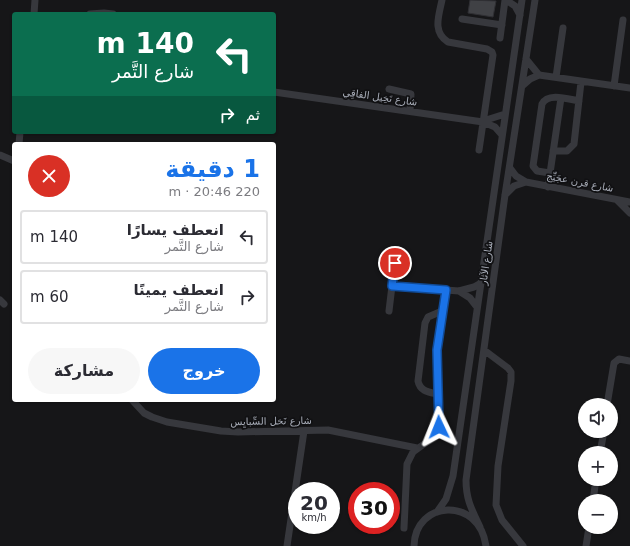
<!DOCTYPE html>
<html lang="ar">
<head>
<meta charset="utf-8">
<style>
  body { margin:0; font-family:"DejaVu Sans",Vazirmatn,sans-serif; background:#f7f7f7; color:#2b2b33; direction:rtl; height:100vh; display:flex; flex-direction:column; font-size:15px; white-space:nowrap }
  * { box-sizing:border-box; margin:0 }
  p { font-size:13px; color:#7c7c81 }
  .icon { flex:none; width:22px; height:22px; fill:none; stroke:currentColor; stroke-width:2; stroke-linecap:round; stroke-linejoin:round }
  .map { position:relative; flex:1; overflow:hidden; direction:ltr }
  .details { position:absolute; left:12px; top:142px; width:264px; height:260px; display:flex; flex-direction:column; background:#fff; border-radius:4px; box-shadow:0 1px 3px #0004; direction:rtl }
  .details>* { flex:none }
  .top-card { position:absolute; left:12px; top:12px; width:264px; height:122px; border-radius:4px; box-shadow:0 1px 3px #0004; direction:rtl; background:#0b6e4f; color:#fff; overflow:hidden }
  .tools { position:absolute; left:578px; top:398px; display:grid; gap:8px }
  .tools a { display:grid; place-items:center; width:40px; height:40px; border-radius:50%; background:#fff; box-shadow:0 1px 3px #0004; font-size:20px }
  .speed { position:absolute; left:288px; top:482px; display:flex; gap:8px; font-size:20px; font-weight:700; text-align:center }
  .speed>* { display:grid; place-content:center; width:52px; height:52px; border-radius:50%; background:#fff; box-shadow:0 1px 3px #0004; line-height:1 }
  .speed small { font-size:10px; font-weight:400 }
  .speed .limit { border:6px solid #d22; background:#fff; color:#111 }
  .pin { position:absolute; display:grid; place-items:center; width:34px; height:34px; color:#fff; margin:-17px; border:2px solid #fff; border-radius:50%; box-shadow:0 1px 4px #0007 }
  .me { position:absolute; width:44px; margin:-22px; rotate:358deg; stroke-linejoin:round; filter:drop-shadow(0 0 3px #0008) }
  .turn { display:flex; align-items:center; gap:14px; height:84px; padding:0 16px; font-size:18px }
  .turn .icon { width:52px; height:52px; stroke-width:2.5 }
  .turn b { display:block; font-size:28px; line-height:34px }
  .then { display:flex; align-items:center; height:38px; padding:0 16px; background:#0003; gap:8px; font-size:15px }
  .round { display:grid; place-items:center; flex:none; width:42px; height:42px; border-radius:21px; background:#f7f7f7 }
  .summary { display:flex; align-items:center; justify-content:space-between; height:68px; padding:0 16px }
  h1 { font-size:24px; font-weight:700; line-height:30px; color:#1a73e8 }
  .button { display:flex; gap:8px; margin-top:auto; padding:8px 16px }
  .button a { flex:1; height:46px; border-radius:24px; background:#1a73e8; color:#fff; font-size:16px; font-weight:700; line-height:46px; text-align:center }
  .button a+a { background:#f7f7f7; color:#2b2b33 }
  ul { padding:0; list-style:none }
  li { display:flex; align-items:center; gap:12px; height:54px; margin:0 8px 6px; padding:0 8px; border:2px solid #e1e1e2; border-radius:4px }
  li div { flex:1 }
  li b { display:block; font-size:15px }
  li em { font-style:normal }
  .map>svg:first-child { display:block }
  .building { fill:#404145; stroke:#303034 }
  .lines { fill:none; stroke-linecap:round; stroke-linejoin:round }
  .minor { stroke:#37383d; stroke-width:7 }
  .route-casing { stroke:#114b97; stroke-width:10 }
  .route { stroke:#1a73e8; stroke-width:7 }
  .labels { text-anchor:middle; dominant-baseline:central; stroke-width:3.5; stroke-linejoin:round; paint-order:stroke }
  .street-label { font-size:10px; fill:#a8adb8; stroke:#111113 }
</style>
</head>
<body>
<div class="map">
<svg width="630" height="546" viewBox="0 0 630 546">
  <rect width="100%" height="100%" fill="#161618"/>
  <path class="building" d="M470,0L496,1L493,17L468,13Z"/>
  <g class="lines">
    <path class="minor" d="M442,0C439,15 432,32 448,42L487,49L492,52L493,55L479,150
      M506,0L515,6L520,15
      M34,14L35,0
      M90,14L104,13L113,14
      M462,19L502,25
      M500,38L505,0
      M526,59L539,75
      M556,77L563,28
      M522,86L530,79L539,75L630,88
      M614,86L623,20
      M389,89L411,94L410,111
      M274,92L483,122L495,127L502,135
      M483,121L505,114
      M19,144L20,132
      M553,151H567L574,144L581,82
      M0,155L14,161
      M510,168L516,176L526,182L630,202
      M550,173L537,171L533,166L542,104C548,92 568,99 579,101
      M548,187L561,98
      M505,195L514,186L526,182
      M617,200L630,213
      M392,286L459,291L474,287L481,283
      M459,291L470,298L477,307
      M0,300L4,304
      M389,311L396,252
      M484,350L508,368L511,372V381L498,466L496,505L502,520L523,546
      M437,394C428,392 420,391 418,381L425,323L428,317L442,311
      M132,400L144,413L152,417L167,422L221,431L238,432L328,430L417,448
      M607,405L614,363L619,359L630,361
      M600,453L604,431
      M593,501L596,479
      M437,512L446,499L453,476L522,0
      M480,527C472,510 466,500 466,480L505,195L535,0
      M404,528L407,464L413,452L431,439L439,427L440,420L437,394V350L446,290
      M287,546L304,431
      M414,546C415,500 479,496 486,546
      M586,546L589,527"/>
  </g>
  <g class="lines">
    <g class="route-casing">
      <path id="route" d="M395,263L392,286L446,290L437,350L439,427"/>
    </g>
    <use href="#route" class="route"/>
  </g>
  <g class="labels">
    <g class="street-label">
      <text transform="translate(380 97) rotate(8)">شارع نَخِيل الفاقِي</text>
      <text transform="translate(580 182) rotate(11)">شارع قرن عجَيِّج</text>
      <text transform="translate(486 263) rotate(-82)">شارع الآثار</text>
      <text transform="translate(271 421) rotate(-1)">شارع نَخل السِّبايِس</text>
    </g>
  </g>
</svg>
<div class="tools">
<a><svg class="icon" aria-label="sound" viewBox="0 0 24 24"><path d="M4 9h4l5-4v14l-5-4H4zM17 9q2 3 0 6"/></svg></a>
<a>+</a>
<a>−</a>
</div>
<div class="speed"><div>20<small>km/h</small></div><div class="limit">30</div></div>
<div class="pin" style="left:395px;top:263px;background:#d93025"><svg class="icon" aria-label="arrive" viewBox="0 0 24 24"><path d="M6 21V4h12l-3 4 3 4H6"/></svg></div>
<svg class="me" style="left:439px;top:427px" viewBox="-20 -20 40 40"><path d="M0-17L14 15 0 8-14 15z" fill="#1a73e8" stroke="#fff" stroke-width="4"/></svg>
<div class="top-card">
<div class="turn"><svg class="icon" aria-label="left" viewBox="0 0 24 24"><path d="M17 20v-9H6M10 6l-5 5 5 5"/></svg><div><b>140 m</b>شارع التَّمر</div></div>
<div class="then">ثم<svg class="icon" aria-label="right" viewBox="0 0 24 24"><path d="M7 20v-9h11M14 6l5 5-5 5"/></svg></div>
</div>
<section class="details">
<div class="summary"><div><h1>1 دقيقة</h1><p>220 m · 20:46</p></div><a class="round" style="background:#d93025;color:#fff"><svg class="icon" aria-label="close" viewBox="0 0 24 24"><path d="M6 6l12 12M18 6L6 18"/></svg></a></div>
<ul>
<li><svg class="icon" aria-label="left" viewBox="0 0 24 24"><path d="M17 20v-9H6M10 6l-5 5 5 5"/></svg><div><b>انعطف يسارًا</b><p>شارع التَّمر</p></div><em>140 m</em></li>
<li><svg class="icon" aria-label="right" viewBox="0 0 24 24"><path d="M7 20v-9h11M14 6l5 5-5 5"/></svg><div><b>انعطف يمينًا</b><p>شارع التَّمر</p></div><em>60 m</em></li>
</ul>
<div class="button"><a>خروج</a><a>مشاركة</a></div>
</section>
</div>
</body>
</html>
